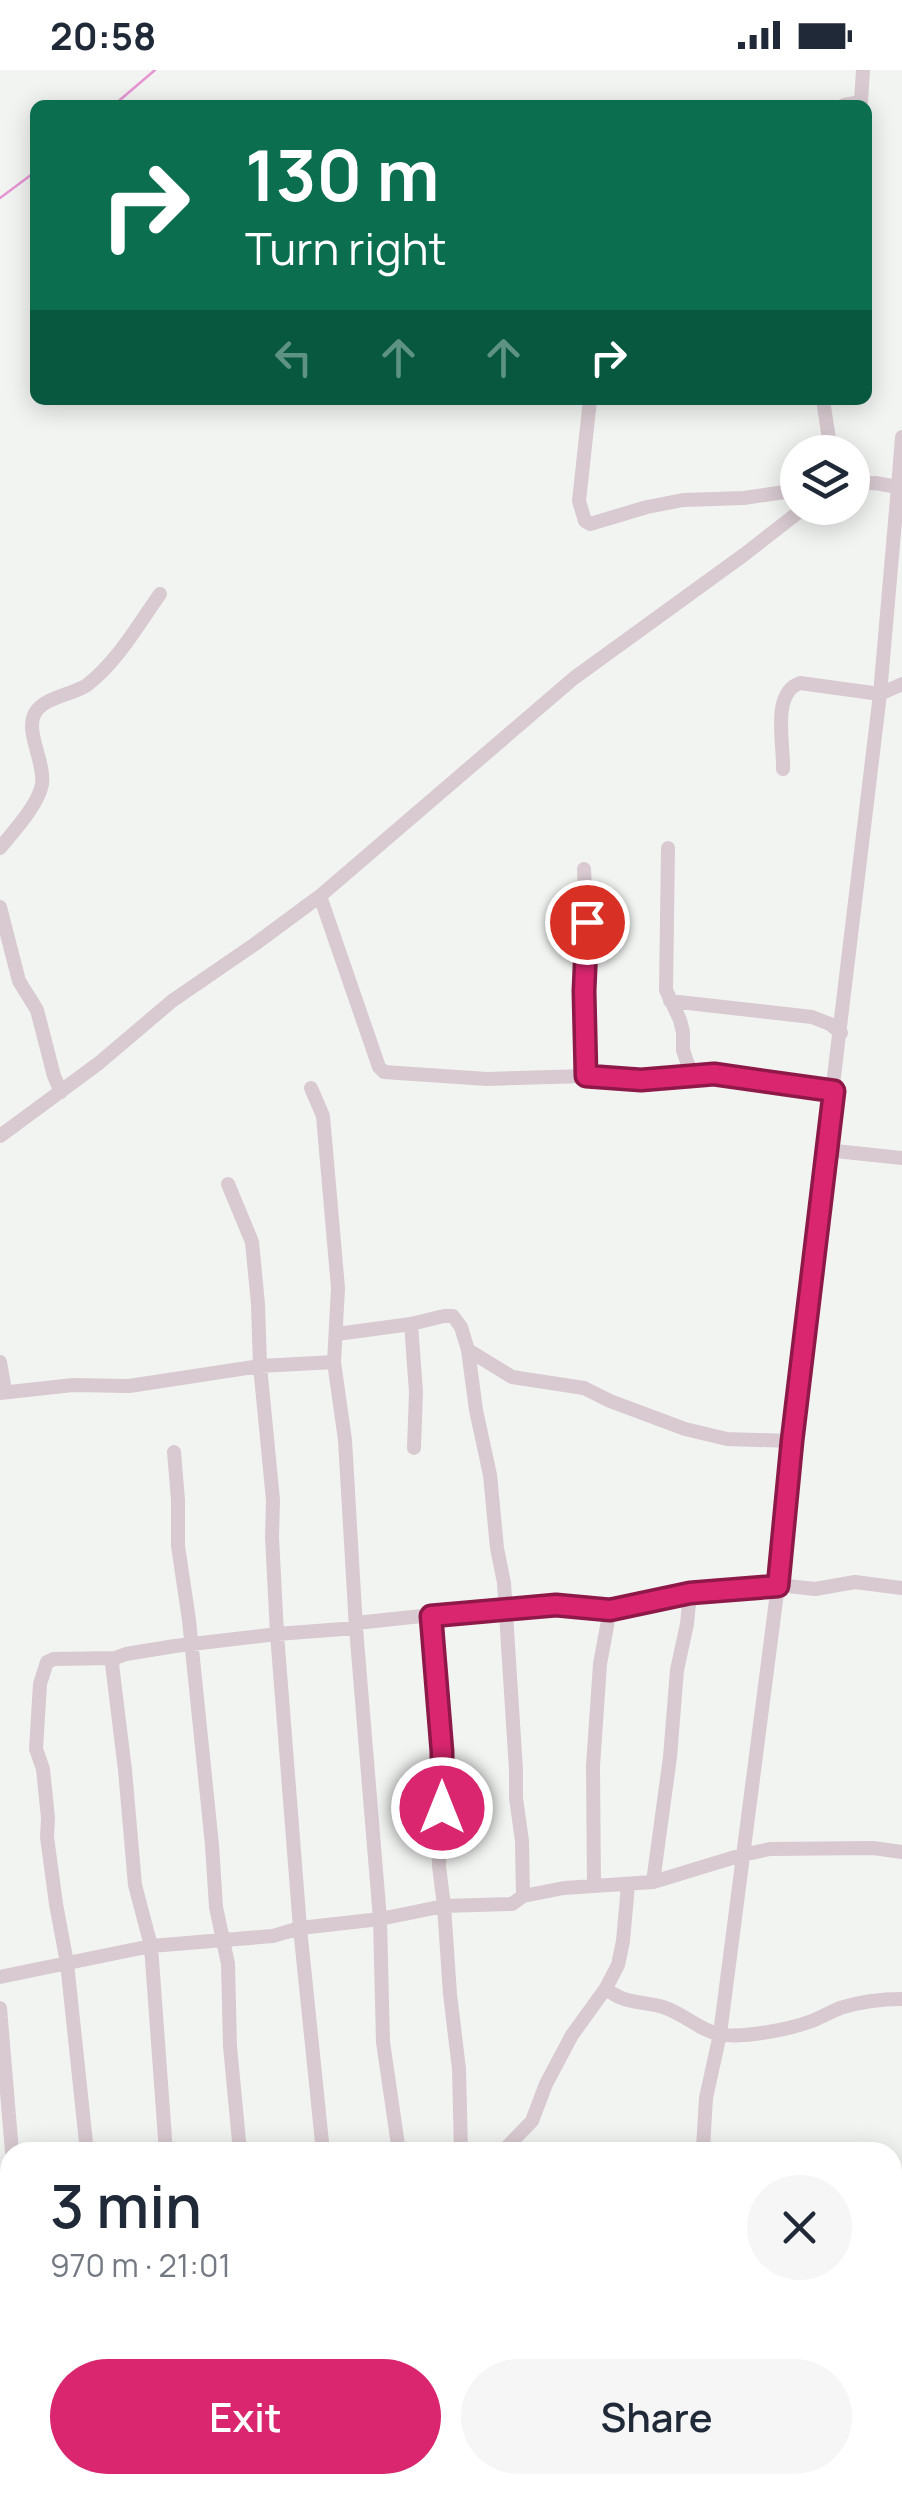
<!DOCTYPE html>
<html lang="en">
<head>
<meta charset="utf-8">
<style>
  body { margin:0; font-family:Manrope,sans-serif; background:#f6f6f7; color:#1f2937; height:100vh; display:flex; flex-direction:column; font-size:38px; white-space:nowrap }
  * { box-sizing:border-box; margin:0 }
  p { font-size:32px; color:#747a83 }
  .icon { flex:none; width:55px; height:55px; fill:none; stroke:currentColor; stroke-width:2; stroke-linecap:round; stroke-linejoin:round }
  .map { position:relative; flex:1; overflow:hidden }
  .details { position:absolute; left:0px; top:2072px; width:902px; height:352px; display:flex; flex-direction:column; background:#fff; border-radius:30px 30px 0 0; box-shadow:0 5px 25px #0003 }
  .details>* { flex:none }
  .guide { position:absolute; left:30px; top:30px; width:842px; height:305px; border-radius:15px; box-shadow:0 5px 25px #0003; background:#0b6e4f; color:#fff; overflow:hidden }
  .tools { position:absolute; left:780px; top:365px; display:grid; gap:20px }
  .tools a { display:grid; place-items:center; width:90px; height:90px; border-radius:50%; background:#fff; box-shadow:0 5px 25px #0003; font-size:50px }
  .pin { position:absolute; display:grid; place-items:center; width:85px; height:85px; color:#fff; margin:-42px; border:5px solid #fff; border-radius:50%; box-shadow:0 2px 10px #0007 }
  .me { position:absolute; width:110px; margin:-55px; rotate:0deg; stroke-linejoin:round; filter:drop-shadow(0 0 8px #0008) }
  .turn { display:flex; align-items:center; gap:35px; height:210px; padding:0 50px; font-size:45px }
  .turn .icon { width:130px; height:130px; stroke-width:2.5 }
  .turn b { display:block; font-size:70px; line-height:85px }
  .lanes { display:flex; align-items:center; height:95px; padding:0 50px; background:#0003; justify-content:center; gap:50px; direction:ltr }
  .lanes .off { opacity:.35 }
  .round { display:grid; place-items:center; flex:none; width:105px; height:105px; border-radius:52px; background:#f6f6f7 }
  .overview { display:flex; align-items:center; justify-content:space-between; height:170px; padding:0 50px }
  h1 { font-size:60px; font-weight:600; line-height:75px }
  .action { display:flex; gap:20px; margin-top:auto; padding:20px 50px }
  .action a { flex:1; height:115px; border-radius:60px; background:#da266f; color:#fff; font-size:40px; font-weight:600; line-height:115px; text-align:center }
  .action a+a { background:#f6f6f7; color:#1f2937 }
  .status { display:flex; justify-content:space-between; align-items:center; height:70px; padding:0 50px; background:#fff; direction:ltr }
  .status svg { height:28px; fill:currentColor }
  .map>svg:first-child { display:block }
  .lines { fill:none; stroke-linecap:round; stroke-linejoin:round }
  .stream { stroke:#e794d3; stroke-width:2.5 }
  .minor { stroke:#d8cad0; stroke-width:14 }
  .route-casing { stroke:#8e1948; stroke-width:25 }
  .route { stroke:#da266f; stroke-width:18 }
</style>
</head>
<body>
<div class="status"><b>20:58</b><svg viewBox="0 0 49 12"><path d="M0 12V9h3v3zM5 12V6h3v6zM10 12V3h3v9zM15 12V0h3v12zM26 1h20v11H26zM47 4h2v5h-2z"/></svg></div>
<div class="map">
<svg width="902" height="2424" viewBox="0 0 902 2424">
  <rect width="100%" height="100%" fill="#f2f4f2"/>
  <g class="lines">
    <path class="stream" d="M114,35L155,0
      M0,128L35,102"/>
    <path class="minor" d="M844,35L861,32L863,0
      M590,330L579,431L585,451L590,454L647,437L683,430L744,428L798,420
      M823,330L831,382
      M902,367L898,417H902
      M783,699C784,674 771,623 800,613L880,624L902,614
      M0,778C13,762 39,734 42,714C45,693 26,663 34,645C42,627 73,625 87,615C118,591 138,555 160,524
      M668,778L666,920L680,950L683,962V980L687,992L694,1005
      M584,799C588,868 582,937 586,1006
      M320,826L379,997L384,1002L487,1009L586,1006L641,1010L714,1004L834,1021
      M0,837L19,911L37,940L54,1006L61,1022
      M670,931L812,947L830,954L841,963
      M311,1018L323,1046L338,1218L334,1292L345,1370L356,1558L380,1849L383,1972L399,2082
      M0,1066L99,993L172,931L255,874L320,826L574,608L745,484L804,438
      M826,1080L902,1088
      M228,1114L252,1172L258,1234L260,1296L273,1430L272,1467L277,1564L300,1858L323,2082
      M411,1254L416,1322L414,1378
      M337,1264L411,1254L444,1246H453L461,1257L468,1280L476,1340L490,1405L497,1478L504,1513L516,1700V1728L522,1771L523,1826
      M468,1280L512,1307L584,1318L610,1331L685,1359L727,1369L792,1371
      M0,1292L5,1321
      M0,1323L73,1315L129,1316L260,1296L334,1292
      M174,1382L178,1430V1476L189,1550L212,1775L216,1837L228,1894L230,1976L240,2082
      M356,1553L431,1545
      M653,1812L670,1687L677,1600L687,1554L690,1523
      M594,1815L593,1696L600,1594L610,1540
      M0,1907L151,1876L273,1866L300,1858L380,1849L444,1836L512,1834L523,1826L564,1818L653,1812L742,1785L770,1779L873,1778L902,1782
      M606,1918C622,1934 642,1931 663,1937C683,1943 699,1960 719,1964C742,1969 790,1959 812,1951C821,1947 831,1942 840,1938C859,1932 882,1929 902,1929
      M0,1938L12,2082
      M87,2082L67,1893L56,1834L47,1767L48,1748L43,1699L36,1679L40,1614L47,1592L54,1589L115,1588
      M166,2082L151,1876L135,1815L125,1700L112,1594L115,1588L126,1584L175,1576L277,1564L356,1558
      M461,2082L459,1999L450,1924L444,1836L439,1796L443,1697L431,1545L556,1535L610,1540L690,1523L778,1515L815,1519L855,1512L902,1518
      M502,2082L532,2051L546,2014L572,1965L606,1918L618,1895L623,1871L628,1815
      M705,2082L703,2078L706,2028L720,1964L778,1515L820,1123L880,624L898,417L875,413L852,414
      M0,2160L10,2159
      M128,2415L129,2424
      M201,2415L202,2424
      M275,2415L277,2424
      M360,2415L362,2424
      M436,2415L437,2424
      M509,2415L510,2424
      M584,2415L586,2424
      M738,2415L740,2424
      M838,2415L839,2424"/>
  </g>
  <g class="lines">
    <g class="route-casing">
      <path id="route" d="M442,1738V1682L431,1546L556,1535L610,1540L690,1523L778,1516L792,1371L834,1021L714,1004L641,1010L586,1006L584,921L587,852"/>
    </g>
    <use href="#route" class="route"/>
  </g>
</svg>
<div class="tools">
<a><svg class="icon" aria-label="layers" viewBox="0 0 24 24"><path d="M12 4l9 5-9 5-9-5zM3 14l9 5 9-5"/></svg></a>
</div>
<div class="pin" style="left:587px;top:852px;background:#d93025"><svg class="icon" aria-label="arrive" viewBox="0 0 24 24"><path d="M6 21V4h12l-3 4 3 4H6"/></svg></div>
<svg class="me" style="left:442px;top:1738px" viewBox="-20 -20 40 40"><circle r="17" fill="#da266f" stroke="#fff" stroke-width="3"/><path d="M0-11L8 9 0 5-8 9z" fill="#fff"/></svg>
<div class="guide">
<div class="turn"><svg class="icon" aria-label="right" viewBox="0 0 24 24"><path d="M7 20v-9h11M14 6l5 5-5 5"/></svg><div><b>130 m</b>Turn right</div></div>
<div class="lanes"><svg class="icon off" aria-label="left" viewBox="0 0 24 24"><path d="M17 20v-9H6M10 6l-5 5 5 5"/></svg><svg class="icon off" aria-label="ahead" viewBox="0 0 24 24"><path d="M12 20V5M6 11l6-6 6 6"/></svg><svg class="icon off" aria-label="ahead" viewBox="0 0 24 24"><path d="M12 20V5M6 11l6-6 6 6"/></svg><svg class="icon" aria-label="right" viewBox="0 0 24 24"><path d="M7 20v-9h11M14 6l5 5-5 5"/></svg></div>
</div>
<section class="details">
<div class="overview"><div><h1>3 min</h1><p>970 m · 21:01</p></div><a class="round"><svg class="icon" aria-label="close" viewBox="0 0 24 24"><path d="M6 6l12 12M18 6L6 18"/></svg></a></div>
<div class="action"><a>Exit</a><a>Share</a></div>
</section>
</div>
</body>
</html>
